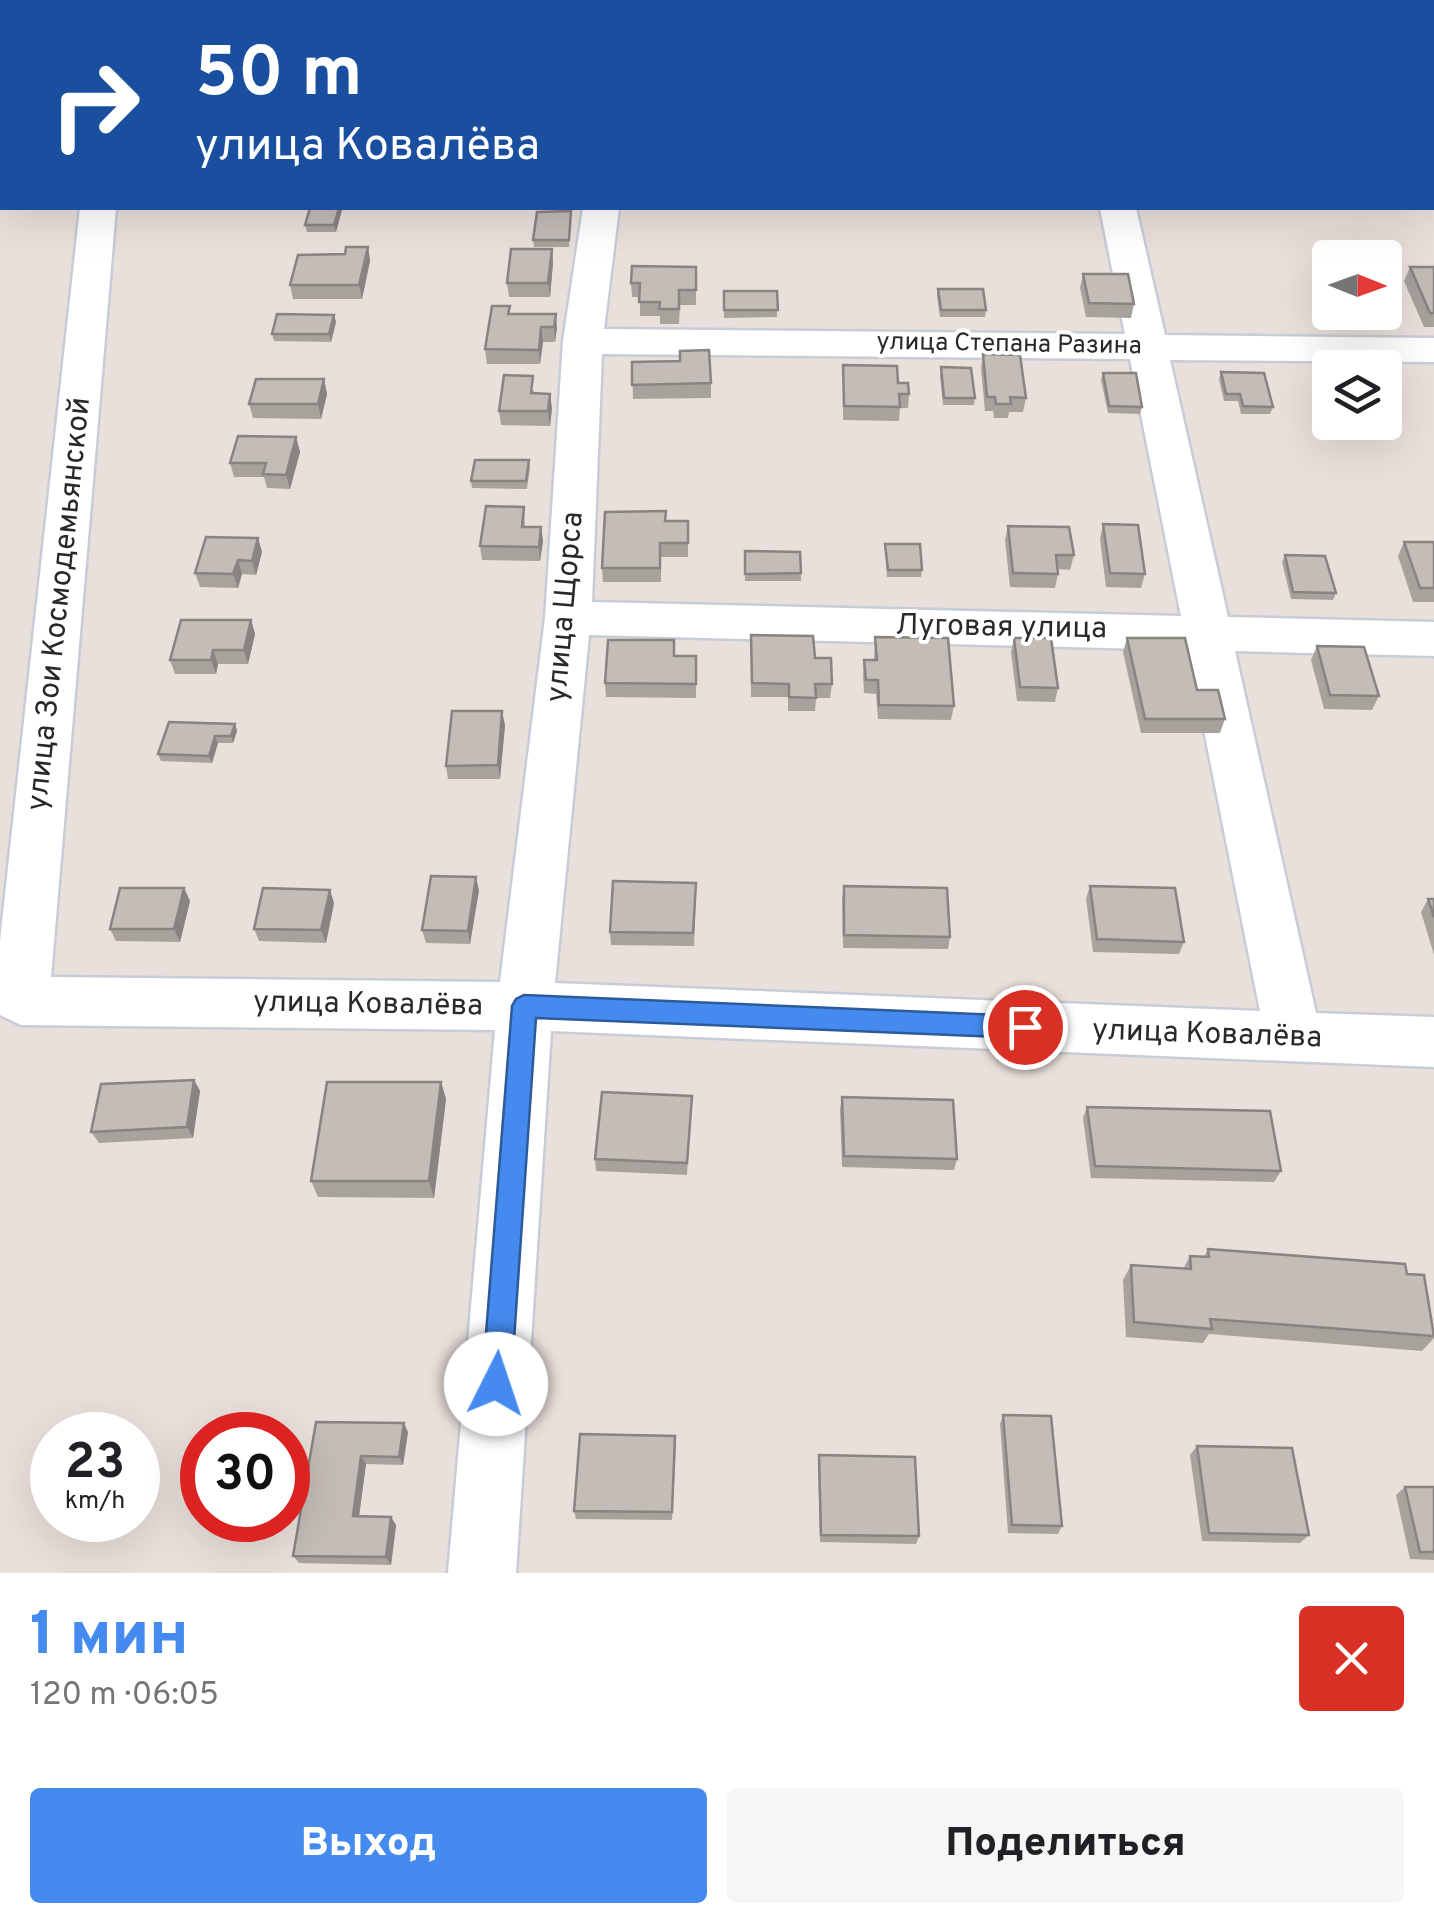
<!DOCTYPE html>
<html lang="ru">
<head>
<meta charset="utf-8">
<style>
  body { margin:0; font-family:Overpass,sans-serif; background:#f6f6f6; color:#202124; height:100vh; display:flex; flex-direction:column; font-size:38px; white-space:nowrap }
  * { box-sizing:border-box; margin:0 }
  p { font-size:32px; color:#757577 }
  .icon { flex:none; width:55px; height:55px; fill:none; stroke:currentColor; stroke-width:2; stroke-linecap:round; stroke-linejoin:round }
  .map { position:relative; height:1573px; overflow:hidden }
  .panel { display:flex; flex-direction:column; background:#fff; flex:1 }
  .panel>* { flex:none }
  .banner { position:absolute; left:0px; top:0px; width:1435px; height:210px; box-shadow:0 10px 40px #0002; background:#1a4fa0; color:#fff; overflow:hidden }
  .needle { width:65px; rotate:91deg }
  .tools { position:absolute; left:1312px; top:240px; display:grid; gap:20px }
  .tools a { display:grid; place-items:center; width:90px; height:90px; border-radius:10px; background:#fff; box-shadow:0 10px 40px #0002; font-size:50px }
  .speed { position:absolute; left:30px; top:1412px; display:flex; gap:20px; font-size:50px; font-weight:700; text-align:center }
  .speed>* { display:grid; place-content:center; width:130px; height:130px; border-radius:50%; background:#fff; box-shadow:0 10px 40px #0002; line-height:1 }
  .speed small { font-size:25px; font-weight:400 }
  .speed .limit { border:15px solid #d22; background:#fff; color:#111 }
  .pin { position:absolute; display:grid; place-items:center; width:85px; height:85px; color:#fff; margin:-42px; border:5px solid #fff; border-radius:50%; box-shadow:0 2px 10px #0007 }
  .me { position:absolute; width:110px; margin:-55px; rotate:4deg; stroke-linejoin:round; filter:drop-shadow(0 0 8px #0008) }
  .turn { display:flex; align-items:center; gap:35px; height:210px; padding:0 30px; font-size:45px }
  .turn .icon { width:130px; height:130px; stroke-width:2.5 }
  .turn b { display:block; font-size:70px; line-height:85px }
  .round { display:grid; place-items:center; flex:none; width:105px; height:105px; border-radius:10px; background:#f6f6f6 }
  .summary { display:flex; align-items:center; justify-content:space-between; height:170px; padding:0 30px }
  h1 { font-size:60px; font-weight:800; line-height:75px; color:#458aee }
  .cta { display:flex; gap:20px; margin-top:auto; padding:20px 30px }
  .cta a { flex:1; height:115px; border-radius:10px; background:#458aee; color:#fff; font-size:40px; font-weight:800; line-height:115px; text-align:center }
  .cta a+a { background:#f6f6f6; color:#202124 }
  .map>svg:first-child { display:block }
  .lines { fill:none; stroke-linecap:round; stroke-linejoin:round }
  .minor-casing { stroke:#c7cdd6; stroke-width:5 }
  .minor { fill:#fff; fill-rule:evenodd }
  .wall { fill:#a8a29d }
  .shaded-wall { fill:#888480 }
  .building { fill:#c3bcb7; stroke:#888480; stroke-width:2.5 }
  .route { fill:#458aee; stroke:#2d5a9b; stroke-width:2.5 }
  .labels { text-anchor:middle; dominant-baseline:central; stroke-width:8; stroke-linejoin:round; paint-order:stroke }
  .far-street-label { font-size:25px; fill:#292929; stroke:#fff }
  .street-label { font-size:30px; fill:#292929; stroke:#fff }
</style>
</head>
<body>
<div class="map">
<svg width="1434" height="1573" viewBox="0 0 1434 1573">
  <rect width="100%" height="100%" fill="#eae0db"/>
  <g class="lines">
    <g class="minor-casing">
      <path id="minor" d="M595,0H627V2H596Z
        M1058,0H1090V2H1059Z
        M1432,143H1434V165H1432Z
        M80,208H116L51,977L500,982L545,618L563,341L583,208H619L604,329L1125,334L1100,208H1136L1165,335L1434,338V362L1170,360L1228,617L1434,622V656L1235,651L1316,1013L1434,1017V1067L551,1031L516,1573H448L495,1030L21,1025L0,1015V941ZM602,354L1130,359L1181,616L592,602ZM589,635L1188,650L1260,1011L555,983Z"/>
    </g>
    <use href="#minor" class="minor"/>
  </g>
  <path class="wall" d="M310,208H342L336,232H307L305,225Z
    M571,211L569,247H534L533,240Z
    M368,247L370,261L362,299H293L290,285L345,254Z
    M552,249L553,263L550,297H509L507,283Z
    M1434,266V327H1424L1404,281L1410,267Z
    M696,267V305H680L679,324H660V316H640V297H632L631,283Z
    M1083,274L1134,304L1131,318L1086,317L1080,288Z
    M1329,282H1330V312L1324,296Z
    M1385,283L1400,309L1395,323L1349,322L1346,313L1330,312H1385Z
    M938,289L986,310L985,317H940L937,296Z
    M724,291H777V317L724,318Z
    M510,306V314L557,328L555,342H543L540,364H487L485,349Z
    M334,315L336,322L331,342L274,341L272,334Z
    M983,354L1026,398L1023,412H1009L1008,418H994L993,411H985L981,369Z
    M680,361L711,383V398L633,399L632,362Z
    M843,365L898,383L909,394L908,408H900L899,421L843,420Z
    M941,367L975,398L974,405H943L940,375Z
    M1221,372L1273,407L1270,414H1241L1238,401H1224L1219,379Z
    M1103,373L1142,407L1140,414L1108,413L1101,380Z
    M324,379L327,394L321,419L253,418L249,404Z
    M534,390V393L552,408L550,426L501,425L499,411Z
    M1326,401H1330V422H1375L1374,425H1329L1324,408Z
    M296,437L300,452L290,489L267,488L264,477H234L230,463Z
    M529,460L530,468L527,489L472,488L471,481Z
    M524,507L525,527H541L543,541L540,561L482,560L480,546Z
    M666,511V521H688V557H661V582H603L602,568Z
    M1103,524L1145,574L1141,588L1106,587L1100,539Z
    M1008,526L1074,555L1070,570L1057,569L1058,574L1055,588L1010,587L1005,540Z
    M258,538L262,552L256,575L242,574L238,588L200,587L195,573Z
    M1404,542H1434V602H1413L1398,556Z
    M885,544L922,570L921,577H887Z
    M745,551L801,573V581H745Z
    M1285,555L1336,593L1333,600L1291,599L1282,562Z
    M251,620L255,634L248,664H218L216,674H175L170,660Z
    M751,635L815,658L832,684L830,698H816L815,711H788V697H751Z
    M875,637L954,706L951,720L878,719L876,694L864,693L863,674L864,660H874Z
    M1014,638L1058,688L1055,702L1017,701L1011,652Z
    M1127,638L1197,690L1225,719L1220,733H1141L1123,652Z
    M1317,646L1379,696L1372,710L1324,709L1311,660Z
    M675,656H696V698L606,697L605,683Z
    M235,724L237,731L233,743H218L212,763L161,761L158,754Z
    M505,725L500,779H448L446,766Z
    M844,886L950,937L948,949L843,948L842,899Z
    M1090,886L1184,942L1179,954L1093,952L1086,899Z
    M184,888L190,901L180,942L116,941L110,929Z
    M479,890L470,944L426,943L422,930Z
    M696,896L694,946L611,945L610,932Z
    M1428,899H1434V955L1421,912Z
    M334,903L326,943L259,941L254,929Z
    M194,1080L200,1091L193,1138L99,1143L91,1132Z
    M441,1082L446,1099L434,1198L318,1197L311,1181Z
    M692,1096L687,1175L596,1171L595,1159Z
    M842,1097L957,1159L954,1170L842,1167L840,1109Z
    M1087,1107L1281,1171L1274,1182L1091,1178L1083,1118Z
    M1208,1249L1407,1274L1434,1330V1338L1422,1351L1209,1334L1203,1343L1126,1337L1123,1280L1131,1265L1183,1269L1190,1256L1204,1257Z
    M1003,1415L1062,1526L1058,1534L1008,1533L1000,1424Z
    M316,1422L408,1432L403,1465L366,1464L359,1516L391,1517L396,1525L391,1565L299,1563L293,1556Z
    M676,1445L672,1520L576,1519L574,1511Z
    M1197,1446L1309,1535L1300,1543L1202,1541L1190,1455Z
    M819,1455L919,1536L916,1544L820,1542L818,1464Z
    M1405,1487H1434V1560L1410,1559L1396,1495Z"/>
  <path class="shaded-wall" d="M339,208H342V210L336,232L334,225Z
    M368,247L370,261L362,299L359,285Z
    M552,249L553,263L550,297L548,283Z
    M556,314L557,328L555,342L554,327Z
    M334,315L336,322L331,342L329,334Z
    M541,327L543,342L540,364L539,350Z
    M324,379L327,394L321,419L318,404Z
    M550,394L552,408L550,426L548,411Z
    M296,437L300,452L290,489L286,475Z
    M541,527L543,541L540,561L539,547Z
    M258,538L262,552L256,575L252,561Z
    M238,560L242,574L238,588L233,574Z
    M251,620L255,634L248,664L244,650Z
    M213,650L218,664L216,674L211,660Z
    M502,711L505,725L500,779L498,765Z
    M235,724L237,731L233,743L231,736Z
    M215,736L218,743L212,763L209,756Z
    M476,877L479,890L470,944L468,931Z
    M184,888L190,901L180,942L174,929Z
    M330,890L334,903L326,943L321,930Z
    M194,1080L200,1091L193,1138L187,1127Z
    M441,1082L446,1099L434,1198L429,1181Z
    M404,1423L408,1432L403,1465L399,1457Z
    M361,1456L366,1464L358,1524L353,1516Z
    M391,1517L396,1525L391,1565L386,1557Z"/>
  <path class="building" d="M372,0H422V2H372Z
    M484,0H509L508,2H483Z
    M647,0H684V2H647Z
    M824,0H871L872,2H824Z
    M917,0H971L972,2H917Z
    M1035,0H1058L1059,2H1036Z
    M747,1H775V2H747Z
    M310,208H339L334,225H305Z
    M571,211L569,240H533L537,212Z
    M346,247H368L359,285H290L298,255L345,254Z
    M511,249H552L548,283H507Z
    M632,266L696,267V290H679V309H659L660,302H639L640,283H631Z
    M1410,267H1434V313H1430Z
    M1083,274H1128L1134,304L1089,303Z
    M1385,283L1392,284L1400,309L1385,308Z
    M938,289H983L986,310H941Z
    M724,291H777L778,310H724Z
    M492,306H510L508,314H556L554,327H541L539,350L485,349Z
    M277,314L334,315L329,334H272Z
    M709,350L711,383L632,385V362L680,361V351Z
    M983,354L1020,355L1026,398L1010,397L1011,404H996L995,397H987Z
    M843,365L897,366L898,383H908L909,394H899L900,407L844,406Z
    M941,367L971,368L975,398H944Z
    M1221,372L1264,373L1273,407L1243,406L1240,394H1226Z
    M1103,373H1136L1142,407L1109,406Z
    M504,375L533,376L531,393L550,394L548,411H499Z
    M256,379H324L318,404H249Z
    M238,436L296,437L286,475L263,474L266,463H230Z
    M475,460H529L526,481H471Z
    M486,506L524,507L522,527H541L539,547L480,546Z
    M666,511L665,521H688V543H660V568H602L605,512Z
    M1103,524L1138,525L1145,574L1110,573Z
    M1008,526L1069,527L1074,555H1056L1058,574L1013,573Z
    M206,537L258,538L252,561L238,560L233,574L195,573Z
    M1404,542H1434V588H1420Z
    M885,544H920L922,570H888Z
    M745,551L800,552L801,573L745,574Z
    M1285,555L1325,556L1336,593L1293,592Z
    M181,620H251L244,650H213L211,660H170Z
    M751,635L813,636L815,658H831L832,684H815L816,698L789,697V684L752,683Z
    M875,637L948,638L954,706L879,705L878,680H866L864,660H877Z
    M1014,638H1051L1058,688L1020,687Z
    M1127,638H1185L1197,690H1218L1225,719H1145Z
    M608,640H674V656H696V684L605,683Z
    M1317,646L1364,647L1379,696L1330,695Z
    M452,711H502L498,765L446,766Z
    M169,722L235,724L231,736H215L209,756L158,754Z
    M431,876L476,877L468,931L422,930Z
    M613,881L696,883L693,933L610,932Z
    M844,886L947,888L950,937L844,935Z
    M1090,886L1175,888L1184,942L1097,939Z
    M120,888H184L174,929H110Z
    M263,888L330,890L321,930L254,929Z
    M1428,899H1434V917Z
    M194,1080L187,1127L91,1132L101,1084Z
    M327,1082H441L429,1181H311Z
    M602,1092L692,1096L687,1163L595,1159Z
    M842,1097L953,1100L957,1159L844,1156Z
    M1087,1107L1270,1111L1281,1171L1095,1166Z
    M1208,1249L1405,1264L1407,1274L1424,1275L1434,1336L1210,1319L1212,1329L1134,1322L1131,1265L1191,1269L1190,1256L1209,1257Z
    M1003,1415L1051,1416L1062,1526L1012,1525Z
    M316,1422L404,1423L399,1457L361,1456L353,1516L391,1517L386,1557L293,1556Z
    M580,1434L675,1436L672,1512L574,1511Z
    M1197,1446L1292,1448L1309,1535L1209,1533Z
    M819,1455L915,1457L919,1536L821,1535Z
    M1405,1487H1434V1552H1420Z"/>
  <path class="route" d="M524,995L1025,1016L1034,1019L1038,1027L1034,1035L1025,1038L536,1018L511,1384L507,1394L496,1399L486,1394L482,1384L512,1006L516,999Z"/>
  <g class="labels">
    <g class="far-street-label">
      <text transform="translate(1009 345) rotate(1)">улица Степана Разина</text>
    </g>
    <g class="street-label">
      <text transform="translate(60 604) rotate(-84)">улица Зои Космодемьянской</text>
      <text transform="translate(566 607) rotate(-85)">улица Щорса</text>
      <text transform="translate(1001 628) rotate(1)">Луговая улица</text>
      <text transform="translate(368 1005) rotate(1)">улица Ковалёва</text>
      <text transform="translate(1207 1035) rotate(2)">улица Ковалёва</text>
    </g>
  </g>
</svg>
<div class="tools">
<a><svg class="needle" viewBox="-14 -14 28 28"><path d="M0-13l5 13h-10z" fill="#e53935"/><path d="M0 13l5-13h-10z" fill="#757577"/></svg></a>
<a><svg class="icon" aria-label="layers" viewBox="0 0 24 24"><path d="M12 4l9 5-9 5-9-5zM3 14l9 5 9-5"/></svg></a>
</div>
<div class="speed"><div>23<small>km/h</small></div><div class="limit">30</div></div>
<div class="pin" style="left:1025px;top:1027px;background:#d93025"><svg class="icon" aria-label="arrive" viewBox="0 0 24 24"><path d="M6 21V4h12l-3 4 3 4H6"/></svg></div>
<svg class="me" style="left:496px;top:1384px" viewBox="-20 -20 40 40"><circle r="19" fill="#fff"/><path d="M0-13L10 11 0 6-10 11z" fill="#458aee"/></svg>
<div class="banner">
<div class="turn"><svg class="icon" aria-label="right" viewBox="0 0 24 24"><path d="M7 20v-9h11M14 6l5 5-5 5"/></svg><div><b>50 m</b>улица Ковалёва</div></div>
</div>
</div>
<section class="panel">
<div class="summary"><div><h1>1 мин</h1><p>120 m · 06:05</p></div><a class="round" style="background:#d93025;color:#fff"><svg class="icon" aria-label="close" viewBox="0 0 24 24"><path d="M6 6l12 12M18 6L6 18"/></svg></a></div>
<div class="cta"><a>Выход</a><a>Поделиться</a></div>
</section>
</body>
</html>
